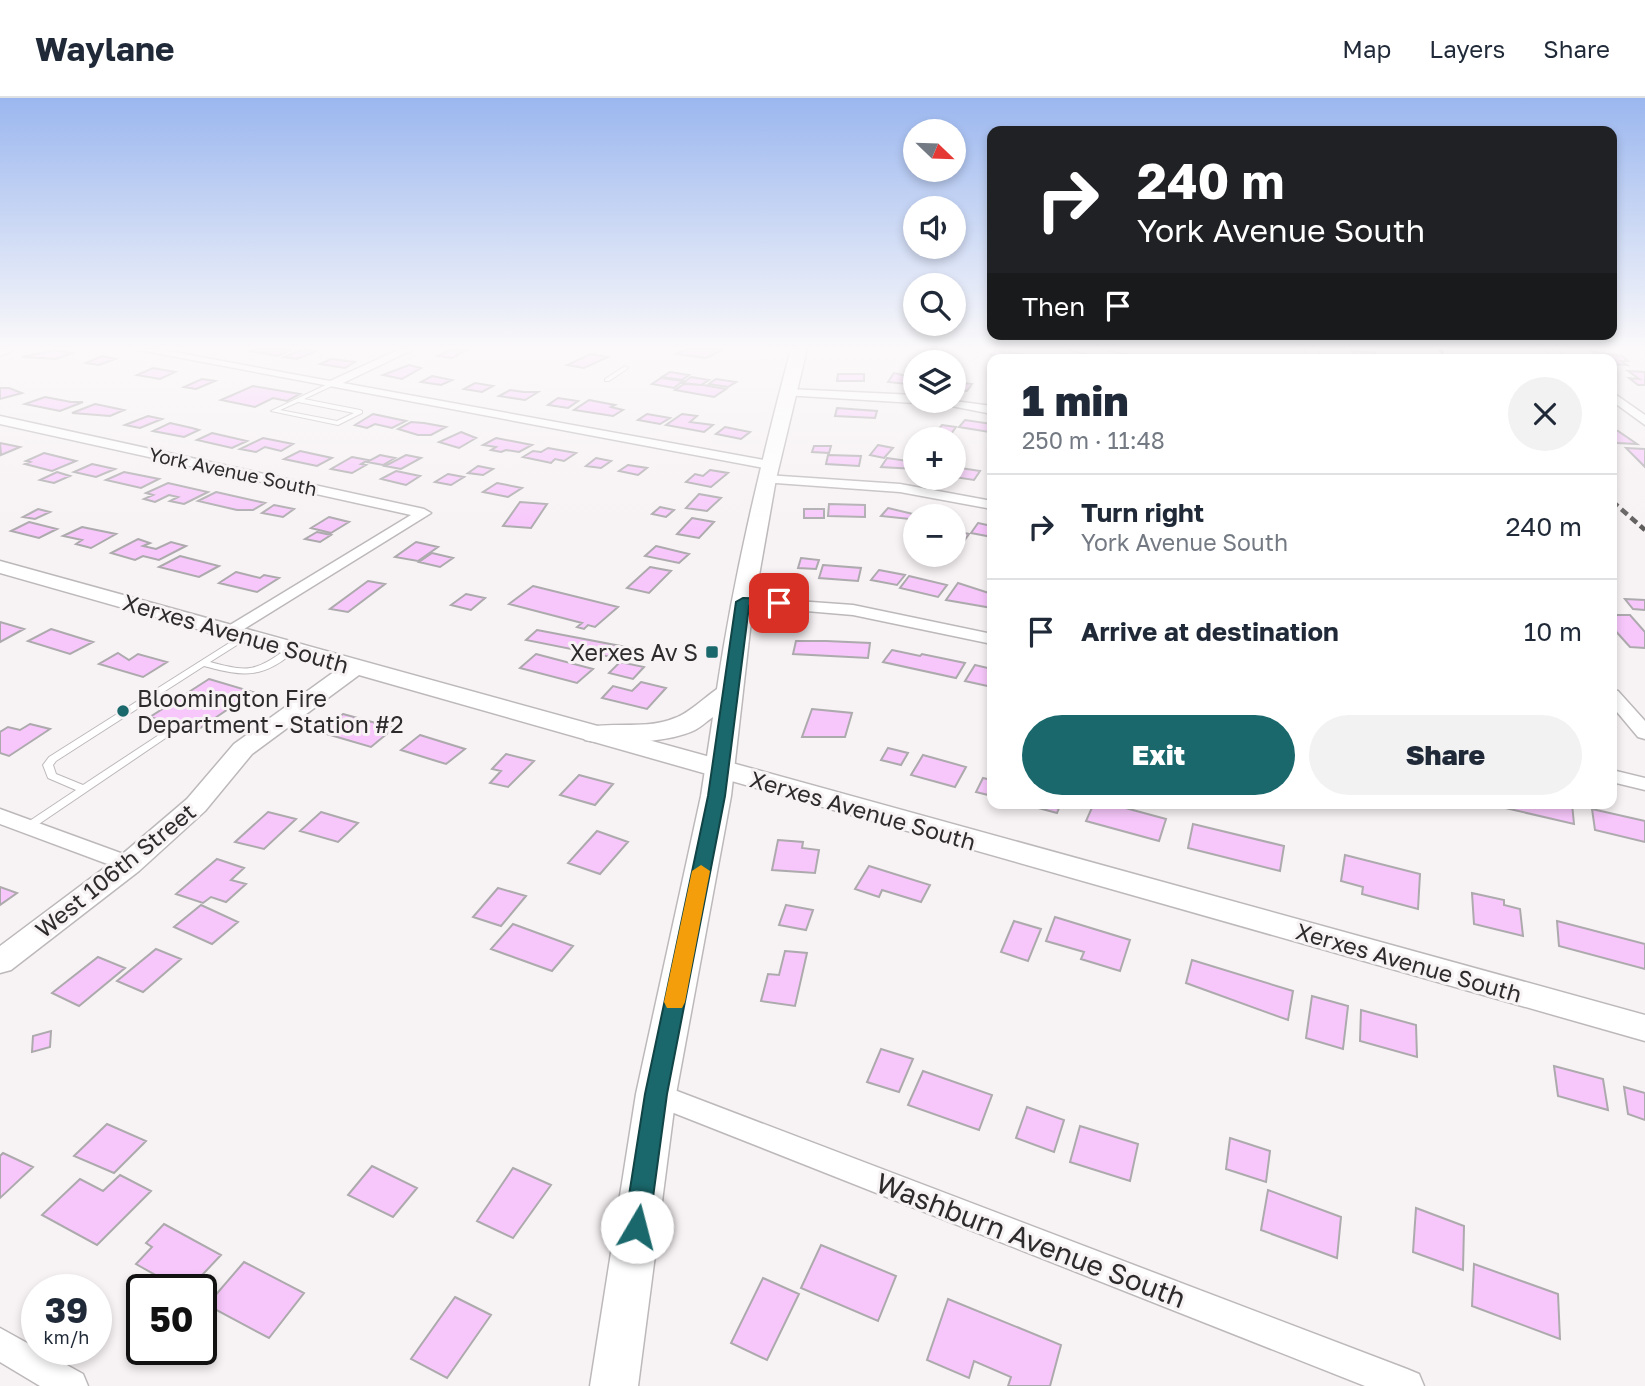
<!DOCTYPE html>
<html lang="en">
<head>
<meta charset="utf-8">
<style>
  body { margin:0; font-family:"Golos Text",sans-serif; background:#f2f2f3; color:#1f2937; height:100vh; display:flex; flex-direction:column; font-size:26px; white-space:nowrap }
  * { box-sizing:border-box; margin:0 }
  p { font-size:23px; color:#747a83 }
  .icon { flex:none; width:38px; height:38px; fill:none; stroke:currentColor; stroke-width:2; stroke-linecap:round; stroke-linejoin:round }
  .map { position:relative; flex:1; overflow:hidden }
  .side { position:absolute; left:987px; top:256px; width:630px; height:455px; display:flex; flex-direction:column; background:#fff; border-radius:14px; box-shadow:0 4px 10px #0003 }
  .side>* { flex:none }
  .top-card { position:absolute; left:987px; top:28px; width:630px; height:214px; border-radius:14px; box-shadow:0 4px 10px #0003; background:#202124; color:#fff; overflow:hidden }
  .needle { width:46px; rotate:113deg }
  .controls { position:absolute; left:903px; top:21px; display:grid; gap:14px }
  .controls a { display:grid; place-items:center; width:63px; height:63px; border-radius:50%; background:#fff; box-shadow:0 4px 10px #0003; font-size:35px }
  .speed { position:absolute; left:21px; top:1176px; display:flex; gap:14px; font-size:35px; font-weight:700; text-align:center }
  .speed>* { display:grid; place-content:center; width:91px; height:91px; border-radius:50%; background:#fff; box-shadow:0 4px 10px #0003; line-height:1 }
  .speed small { font-size:18px; font-weight:400 }
  .speed .limit { border:4px solid #111; border-radius:10px; background:#fff; color:#111 }
  .pin { position:absolute; display:grid; place-items:center; width:60px; height:60px; color:#fff; margin:-30px; border-radius:14px; box-shadow:0 4px 10px #0006 }
  .me { position:absolute; width:77px; margin:-38px; rotate:8deg; stroke-linejoin:round; filter:drop-shadow(0 0 5px #0008) }
  .turn { display:flex; align-items:center; gap:24px; height:147px; padding:0 35px; font-size:32px }
  .turn .icon { width:91px; height:91px; stroke-width:2.5 }
  .turn b { display:block; font-size:49px; line-height:60px }
  .then { display:flex; align-items:center; height:66px; padding:0 35px; background:#0003; gap:14px; font-size:26px }
  .round { display:grid; place-items:center; flex:none; width:74px; height:74px; border-radius:37px; background:#f2f2f3 }
  .headline { display:flex; align-items:center; justify-content:space-between; height:119px; padding:0 35px }
  h1 { font-size:42px; font-weight:800; line-height:52px }
  .button { display:flex; gap:14px; margin-top:auto; padding:14px 35px }
  .button a { flex:1; height:80px; border-radius:42px; background:#1a686c; color:#fff; font-size:28px; font-weight:800; line-height:80px; text-align:center }
  .button a+a { background:#f2f2f3; color:#1f2937 }
  ul { padding:0; list-style:none }
  li { display:flex; align-items:center; gap:21px; height:105px; padding:0 35px; border-top:2px solid #e0e1e3 }
  li div { flex:1 }
  li b { display:block; font-size:26px }
  li em { font-style:normal }
  header { display:flex; align-items:center; gap:42px; box-sizing:border-box; height:98px; padding:0 35px; background:#fff; border-bottom:2px solid #e0e1e3 }
  header strong { font-size:33px }
  nav { display:flex; gap:38px; margin-inline-start:auto; font-size:24px }
  .map>svg:first-child { display:block }
  .building { fill:#f7c7fb; stroke:#adaaad; stroke-width:2 }
  .lines { fill:none; stroke-linecap:round; stroke-linejoin:round }
  .service-casing { stroke:#bdb9ba; stroke-width:2 }
  .minor-casing { stroke:#bdb9ba; stroke-width:3 }
  .tertiary-casing { stroke:#bdb9ba; stroke-width:3 }
  .secondary-casing { stroke:#bdb9ba; stroke-width:3 }
  .service { fill:#fff; fill-rule:evenodd }
  .minor { fill:#fff; fill-rule:evenodd }
  .tertiary { fill:#fff; fill-rule:evenodd }
  .secondary { fill:#fff; fill-rule:evenodd }
  .rail-far1 { stroke:#5e5b5b; stroke-width:3.5; stroke-dasharray:6 3.5; stroke-linecap:butt }
  .rail { stroke:#5e5b5b; stroke-width:4.5; stroke-dasharray:8 4.5; stroke-linecap:butt }
  .route { fill:#1a686c; stroke:#114446; stroke-width:2 }
  .slow { fill:#f59e0b }
  .poi-dot { fill:#1a686c; stroke:#f7f2f4; stroke-width:2.5 }
  .labels { text-anchor:middle; dominant-baseline:central; stroke-width:6; stroke-linejoin:round; paint-order:stroke }
  .far-street-label { font-size:19px; fill:#2d2b2b; stroke:#f7f2f4 }
  .street-label { font-size:23px; fill:#2d2b2b; stroke:#f7f2f4 }
  .poi-label { font-size:23px; fill:#2d2b2b; stroke:#f7f2f4; text-anchor:end }
  .near-street-label { font-size:28px; fill:#2d2b2b; stroke:#f7f2f4 }
</style>
</head>
<body>
<header>
<strong>Waylane</strong>
<nav><a>Map</a><a>Layers</a><a>Share</a></nav>
</header>
<div class="map">
<svg width="1645" height="1288" viewBox="0 0 1645 1288">
  <rect width="100%" height="100%" fill="#f7f2f4"/>
  <path class="building" d="M255,251H284L291,252L278,258L250,253Z
    M303,251L316,253L297,261L284,259Z
    M451,251H459L467,252L452,260L438,258Z
    M686,251H725L706,260L676,256Z
    M55,252L72,255L56,261L22,259Z
    M995,252L1021,256L1017,261L990,257Z
    M1352,253L1374,254L1376,257H1372L1375,261H1358Z
    M1591,253L1622,258L1628,263H1621L1627,267L1612,266V261H1601Z
    M591,256L608,259L584,270L567,267Z
    M102,258L115,261L99,267L86,265Z
    M331,261L355,264L345,270L320,266Z
    M409,267L421,270L402,281L383,277Z
    M153,270L175,274L160,281L137,277Z
    M1628,273L1645,274V287H1638L1629,280L1639,281Z
    M670,274L689,277L682,282L662,279Z
    M894,275L915,280V287L888,284Z
    M838,276H864V283H837Z
    M432,278L452,282L441,287L421,284Z
    M691,279L709,282L701,287L683,285Z
    M661,280L683,283L674,290L652,286Z
    M202,281L215,283L196,291L184,289Z
    M716,281L736,284L728,289L709,286Z
    M954,284L972,286L967,293L954,291Z
    M475,285L493,288L482,294L464,291Z
    M684,286L703,287L726,291L714,299L675,292Z
    M253,288L300,296L287,303L273,300L255,309L221,302Z
    M0,290H9L22,295L0,301Z
    M510,292L524,294H538L525,302L499,298Z
    M45,299L71,304H83L60,313L25,306Z
    M558,300L578,303L568,310L548,307Z
    M589,302L615,307L611,309L623,312L613,318L574,312Z
    M95,306L124,312L110,318L72,315Z
    M837,310L877,313L875,320L835,318Z
    M373,316L406,323L392,330L375,326L367,330L355,327Z
    M647,316L670,320L660,326L638,322Z
    M682,316L697,318L690,324L713,327L704,334L666,327Z
    M148,318L162,321L140,330L125,327Z
    M965,322L992,326V330L989,334L959,329Z
    M411,324L424,325L446,329L431,337H418L398,331Z
    M170,325L192,330L199,332L184,339L153,333Z
    M942,327L956,329L951,336L936,334Z
    M725,329L750,334L741,341L716,336Z
    M1612,332L1618,333L1637,346L1617,345L1612,340Z
    M461,334L476,340L459,350L439,344Z
    M212,335L247,343L232,350L197,342Z
    M263,340L293,346L281,353L265,349L256,354L240,351Z
    M496,340L532,347L519,354L506,352L501,354L491,352L496,349L483,347Z
    M0,345L20,349L1,357Z
    M878,347L893,350L884,360L870,357Z
    M814,348H831L829,355L812,354Z
    M548,350L576,355L564,363L555,361L551,365L523,359L533,353L541,354Z
    M1626,350L1645,351V369Z
    M300,353L332,360L317,368L284,361Z
    M44,355L76,363L52,373L25,366L30,364L26,363Z
    M380,357L395,360L383,367L367,364Z
    M406,357L421,360L401,371L385,368Z
    M828,357L861,358L859,368L826,366Z
    M352,359L368,362L361,366L366,367L352,375L331,371Z
    M596,360L611,363L601,370L586,368Z
    M887,360L915,364V371L881,369Z
    M92,366L115,371L96,379L74,374Z
    M628,367L647,370L638,377L619,373Z
    M478,368L493,371L483,377L468,375Z
    M954,369L980,373L974,382L954,379Z
    M710,372L728,375L711,389L686,384L695,376L703,378Z
    M396,373L420,378L406,387L381,381Z
    M57,374L70,378L54,385L40,382Z
    M124,374L159,381L141,390L106,382Z
    M448,376L464,379L451,387L435,384Z
    M168,385L208,394L184,406L170,403L178,399L169,397L155,404L144,401L153,397L146,395Z
    M497,385L522,390L508,399L483,394Z
    M216,394L265,405L253,412H237L198,403Z
    M699,396L721,400L707,413L686,410Z
    M520,404L547,406L531,430L503,428Z
    M829,406L865,407V419L828,418Z
    M274,407L294,411L283,419L262,415Z
    M660,409L674,412L666,419L652,416Z
    M888,410L913,416L942,418H915V433L908,431L913,424H908L910,421L881,418Z
    M38,411L50,414L35,421L23,419Z
    M804,411H824V420H804Z
    M329,419L349,424L331,435L311,430Z
    M692,420L714,424L699,440L677,436Z
    M29,424L57,431L39,440L11,433Z
    M978,425L992,428V439L971,435Z
    M82,429L116,436L91,450L76,446L82,442L63,438Z
    M954,433L969,436L962,446L954,444Z
    M317,434L331,437L320,444L305,441Z
    M138,441L150,445L143,448L156,451L171,444L186,448L159,462L143,458L135,462L111,455Z
    M416,444L438,449L418,463L395,459Z
    M656,448L689,456L679,465L645,458Z
    M432,455L453,460L440,469L419,464Z
    M180,458L219,468L199,479L159,469Z
    M801,460L819,462L816,471L798,470Z
    M823,467L861,470L858,483L819,480Z
    M650,469L671,473L649,495L627,490Z
    M879,472L905,477L897,487L871,482Z
    M236,474L260,480L264,477L279,480L257,494L219,485Z
    M909,478L947,487L938,499L900,490Z
    M368,483L385,486L348,514L330,511Z
    M958,485L992,496V510L946,502Z
    M533,488L618,509L595,529L588,527L584,531L577,529L582,525L509,506Z
    M466,496L485,500L471,512L451,507Z
    M1625,501L1645,502V512L1633,511Z
    M1612,517H1630L1645,534V550L1630,549L1612,529Z
    M0,524L24,531L0,544Z
    M51,531L93,544L70,556L28,543Z
    M537,532L631,550L621,561L526,542Z
    M796,543H826L870,545L868,560L793,556Z
    M892,552L920,558L922,556L965,565L956,580L883,564Z
    M118,555L129,562L138,556L167,564L143,579L99,566Z
    M536,556L593,571L577,585L520,570Z
    M620,564L644,569L633,581L609,575Z
    M975,567L992,571V589L965,583Z
    M209,581L253,594L196,633L150,619Z
    M641,584L666,590L647,611L602,600L613,588L632,593Z
    M812,611L852,615L845,639H802Z
    M343,616L394,630L371,649L320,634Z
    M30,626L50,631L9,658L0,655V634L8,629L20,632Z
    M420,637L465,651L446,666L401,652Z
    M888,650L908,655L901,667L881,662Z
    M506,656L534,663L508,689L490,685L501,673L492,671Z
    M923,657L966,669L955,689L911,677Z
    M579,677L613,686L595,707L560,697Z
    M983,680L992,682V698L976,694Z
    M1020,705H1061L1057,715Z
    M1094,705H1107L1166,721L1159,743L1086,723Z
    M1488,706H1572L1574,726Z
    M1592,711L1645,723V744L1595,732Z
    M268,714L296,721L264,751L235,744Z
    M321,714L358,725L338,744L300,733Z
    M1193,726L1284,748L1280,773L1188,750Z
    M597,733L628,744L600,776L568,765Z
    M778,742L803,744L802,750L819,752L815,775L772,772Z
    M1345,757L1420,776L1418,811L1362,796L1363,789L1341,783Z
    M217,761L244,770L231,782L246,786L226,804L211,799L203,805L176,796Z
    M869,768L930,787L921,804L882,792L879,799L855,791Z
    M0,789L17,795L0,807Z
    M498,790L526,798L501,828L473,819Z
    M1472,795L1504,802V807L1520,811L1523,838L1474,826Z
    M201,807L238,824L212,846L174,829Z
    M786,807L813,812L806,832L779,827Z
    M1055,819L1130,842L1120,873L1081,861L1084,854L1046,843Z
    M1014,823L1041,831L1028,863L1001,854Z
    M1557,823L1645,846V871L1559,848Z
    M513,826L573,848L552,873L491,851Z
    M156,851L181,861L143,894L117,883Z
    M785,853L807,855L795,908L761,903L768,876L779,877Z
    M98,859L125,870L79,908L52,895Z
    M1192,862L1293,893L1288,922L1186,885Z
    M1312,898L1348,908L1343,951L1306,940Z
    M1361,912L1416,927L1417,959L1360,943Z
    M51,933L50,949L32,954L33,938Z
    M881,951L913,961L899,994L867,984Z
    M1554,968L1603,981L1608,1012L1558,998Z
    M923,973L992,997L979,1032L908,1007Z
    M1624,989L1645,995V1022L1628,1016Z
    M1027,1009L1064,1022L1054,1054L1016,1040Z
    M107,1026L146,1043L114,1075L74,1058Z
    M1080,1028L1138,1046L1130,1083L1070,1064Z
    M1230,1040L1270,1053L1266,1084L1226,1071Z
    M3,1055L33,1069L0,1100V1058Z
    M372,1068L417,1090L393,1119L348,1097Z
    M513,1070L551,1087L513,1140L477,1123Z
    M120,1077L151,1093L97,1147L42,1117L80,1081L103,1093Z
    M1268,1092L1341,1119L1337,1160L1261,1132Z
    M1416,1110L1464,1128L1463,1172L1413,1154Z
    M164,1126L221,1157L188,1192H182L136,1166L152,1149L146,1145Z
    M821,1147L896,1178L878,1223L801,1190Z
    M244,1164L304,1195L269,1240L207,1207Z
    M1474,1166L1558,1196L1560,1241L1472,1208Z
    M763,1180L799,1196L767,1262L731,1245Z
    M455,1199L491,1217L447,1280L411,1261Z
    M948,1201L1061,1247L1050,1288H1008L1011,1279L974,1263L969,1280L927,1262Z"/>
  <g class="lines">
    <g class="service-casing">
      <path id="service" d="M625,268L628,270L627,271L609,283H605V281Z
        M332,284L335,286L334,287L304,301L360,312L362,313V315L338,327L271,313ZM298,304L354,315L337,323L280,312Z
        M245,535L248,536L249,538L248,540L210,564C251,575 255,573 290,549L293,548L297,551C264,581 244,579 204,568L56,663L53,667L56,676L83,687L165,633L168,632L173,635L33,730H25L24,728L25,726L76,692L48,680L43,667L49,659Z"/>
    </g>
    <g class="minor-casing">
      <path id="minor" d="M0,251H15L0,258Z
        M134,251H157L330,283L400,251H414L343,285L769,363L776,367L769,371Z
        M1066,251H1095L1146,261H1116Z
        M1304,251H1315L1322,261H1311Z
        M1544,251H1556L1567,261H1555Z
        M788,291L915,297V303H920L915,305L784,297L782,295Z
        M1612,294L1645,317V327L1612,303Z
        M926,303H954L992,308V316Z
        M0,318L424,411L431,415L231,539L225,538L223,534L225,530L411,417L0,326Z
        M766,377L900,386L992,403V411L900,394L761,384L759,381Z
        M743,499L853,507L992,536V546L853,517L737,507L735,504Z
        M1612,592L1618,593L1645,623V641L1638,639L1612,608Z
        M1612,672L1645,680V692L1612,684Z
        M0,711L137,761L140,766L137,771H121L0,726Z
        M656,985L1407,1271L1419,1276L1424,1288H1365L646,1004L643,996L646,988Z
        M0,1230L83,1276L88,1288H40L0,1264Z"/>
    </g>
    <g class="tertiary-casing">
      <path id="tertiary" d="M0,463L1645,917V943L359,577L252,656L205,713L139,773L11,872L0,875V848L119,759L187,701L234,646L338,571L0,475Z"/>
    </g>
    <g class="secondary-casing">
      <path id="secondary" d="M791,251H807L776,381L751,523L731,698L676,996L638,1288H590L636,996L701,698L713,619C707,623 701,629 695,632C671,644 611,648 585,642L581,636L585,630C614,623 647,632 675,620C689,615 704,600 717,591C734,476 761,364 791,251Z"/>
    </g>
    <use href="#service" class="service"/>
    <use href="#minor" class="minor"/>
    <use href="#tertiary" class="tertiary"/>
    <use href="#secondary" class="secondary"/>
    <path class="rail-far1" d="M1439,251L1450,261"/>
    <path class="rail" d="M1612,403L1645,432"/>
  </g>
  <linearGradient id="sky" x2="0" y2="1"><stop stop-color="#9bb7ef"/><stop offset="0.58" stop-color="#fbf9fa"/><stop offset="1" stop-color="#fbf9fa" stop-opacity="0"/></linearGradient>
  <rect width="1645" height="431" fill="url(#sky)"/>
  <path class="route" d="M743,500L779,501L786,505L779,509L749,508L725,698L667,996L649,1129L645,1137L637,1140L628,1137L624,1129L645,996L708,698L736,504Z"/>
  <path class="slow" d="M701,767L710,773L685,904L682,910H667L664,904L692,773Z"/>
  <g class="poi-dot">
    <rect x="705" y="547" width="14" height="14" rx="3.5"/>
    <circle cx="123" cy="613" r="7"/>
  </g>
  <g class="labels">
    <g class="far-street-label">
      <text transform="translate(233 373) rotate(12)">York Avenue South</text>
    </g>
    <g class="street-label">
      <text transform="translate(236 535) rotate(16)">Xerxes Avenue South</text>
      <text transform="translate(863 712) rotate(16)">Xerxes Avenue South</text>
      <text transform="translate(115 772) rotate(-39)">West 106th Street</text>
      <text transform="translate(1409 864) rotate(16)">Xerxes Avenue South</text>
    </g>
    <g class="poi-label">
      <text x="698" y="554">Xerxes Av S</text>
      <text x="137" y="600" text-anchor="start">Bloomington Fire<tspan x="137" dy="26">Department - Station #2</tspan></text>
    </g>
    <g class="near-street-label">
      <text transform="translate(1031 1142) rotate(21)">Washburn Avenue South</text>
    </g>
  </g>
</svg>
<div class="controls">
<a><svg class="needle" viewBox="-14 -14 28 28"><path d="M0-13l5 13h-10z" fill="#e53935"/><path d="M0 13l5-13h-10z" fill="#747a83"/></svg></a>
<a><svg class="icon" aria-label="sound" viewBox="0 0 24 24"><path d="M4 9h4l5-4v14l-5-4H4zM17 9q2 3 0 6"/></svg></a>
<a><svg class="icon" aria-label="search" viewBox="0 0 24 24"><circle cx="10" cy="10" r="6"/><path d="M15 15l6 6"/></svg></a>
<a><svg class="icon" aria-label="layers" viewBox="0 0 24 24"><path d="M12 4l9 5-9 5-9-5zM3 14l9 5 9-5"/></svg></a>
<a>+</a>
<a>−</a>
</div>
<div class="speed"><div>39<small>km/h</small></div><div class="limit">50</div></div>
<div class="pin" style="left:779px;top:505px;background:#d93025"><svg class="icon" aria-label="arrive" viewBox="0 0 24 24"><path d="M6 21V4h12l-3 4 3 4H6"/></svg></div>
<svg class="me" style="left:637px;top:1129px" viewBox="-20 -20 40 40"><circle r="19" fill="#fff"/><path d="M0-13L10 11 0 6-10 11z" fill="#1a686c"/></svg>
<div class="top-card">
<div class="turn"><svg class="icon" aria-label="right" viewBox="0 0 24 24"><path d="M7 20v-9h11M14 6l5 5-5 5"/></svg><div><b>240 m</b>York Avenue South</div></div>
<div class="then">Then<svg class="icon" aria-label="arrive" viewBox="0 0 24 24"><path d="M6 21V4h12l-3 4 3 4H6"/></svg></div>
</div>
<section class="side">
<div class="headline"><div><h1>1 min</h1><p>250 m · 11:48</p></div><a class="round"><svg class="icon" aria-label="close" viewBox="0 0 24 24"><path d="M6 6l12 12M18 6L6 18"/></svg></a></div>
<ul>
<li><svg class="icon" aria-label="right" viewBox="0 0 24 24"><path d="M7 20v-9h11M14 6l5 5-5 5"/></svg><div><b>Turn right</b><p>York Avenue South</p></div><em>240 m</em></li>
<li><svg class="icon" aria-label="arrive" viewBox="0 0 24 24"><path d="M6 21V4h12l-3 4 3 4H6"/></svg><div><b>Arrive at destination</b></div><em>10 m</em></li>
</ul>
<div class="button"><a>Exit</a><a>Share</a></div>
</section>
</div>
</body>
</html>
